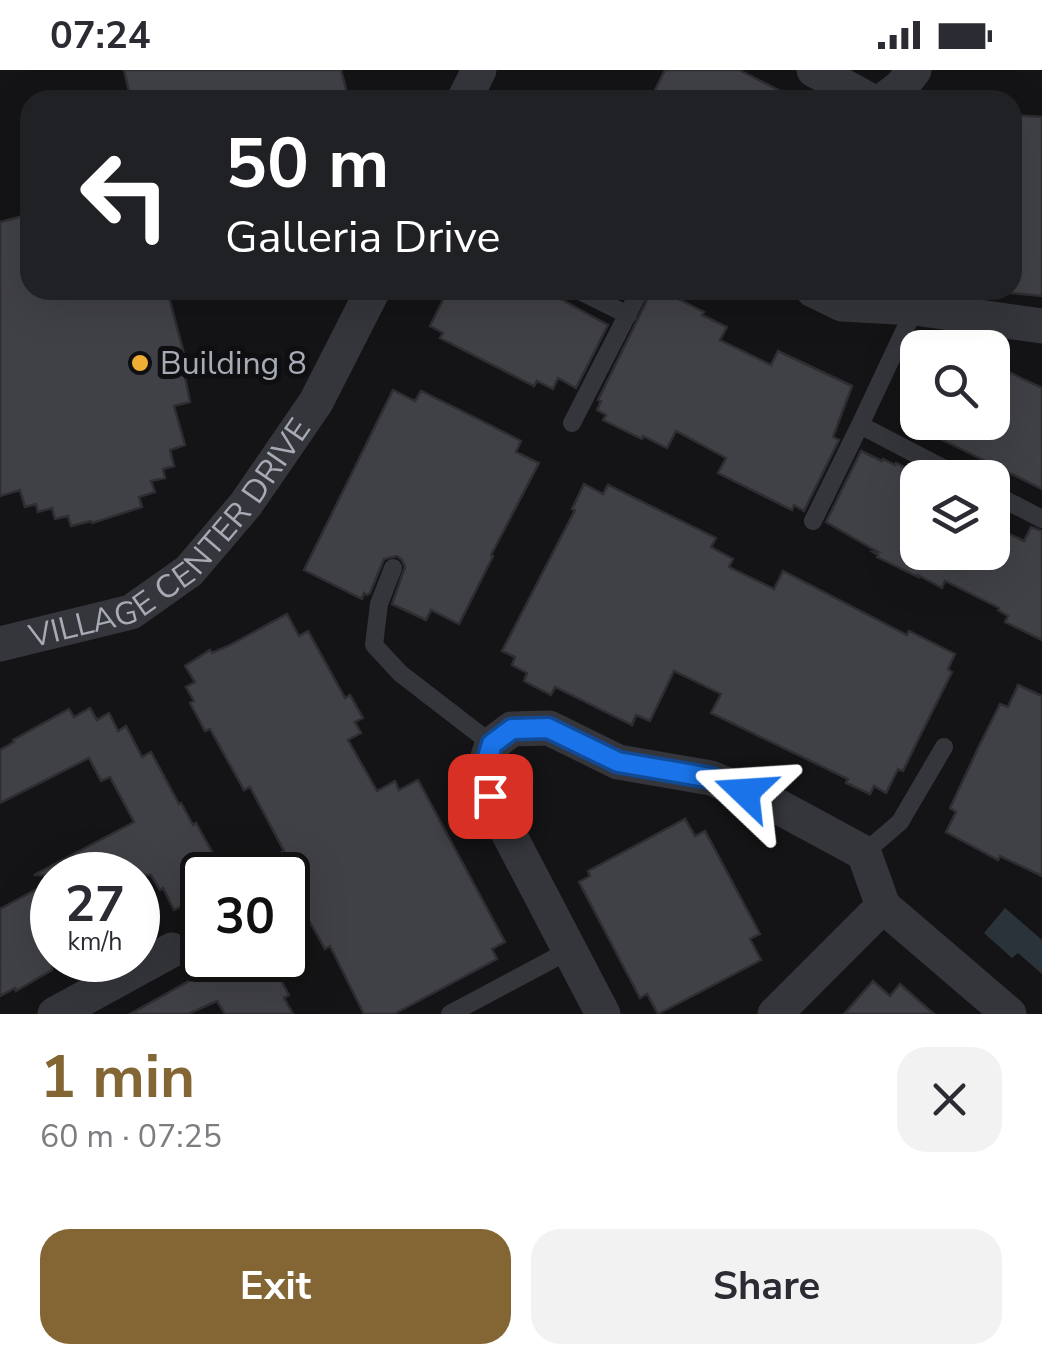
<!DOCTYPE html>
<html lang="en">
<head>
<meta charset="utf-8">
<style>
  body { margin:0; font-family:"Nunito Sans",sans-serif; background:#f2f2f3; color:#2b2b33; height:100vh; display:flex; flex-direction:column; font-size:38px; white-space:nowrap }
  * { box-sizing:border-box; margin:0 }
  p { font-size:32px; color:#7c7c81 }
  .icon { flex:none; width:55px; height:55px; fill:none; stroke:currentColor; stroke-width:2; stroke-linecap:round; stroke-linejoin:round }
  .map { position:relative; height:944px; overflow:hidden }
  .panel { display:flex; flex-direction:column; background:#fff; flex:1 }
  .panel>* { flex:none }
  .hud { position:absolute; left:20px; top:20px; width:1002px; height:210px; border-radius:30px; box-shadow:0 10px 40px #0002; background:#202124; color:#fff; overflow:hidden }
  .fabs { position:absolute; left:900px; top:260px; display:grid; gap:20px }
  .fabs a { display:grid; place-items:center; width:110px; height:110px; border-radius:20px; background:#fff; box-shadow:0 10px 40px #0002; font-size:50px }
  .speed { position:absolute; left:30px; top:782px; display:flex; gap:20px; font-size:50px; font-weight:700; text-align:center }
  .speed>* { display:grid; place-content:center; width:130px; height:130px; border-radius:50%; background:#fff; box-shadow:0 10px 40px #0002; line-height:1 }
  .speed small { font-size:25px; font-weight:400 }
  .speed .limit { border:5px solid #111; border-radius:15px; background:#fff; color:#111 }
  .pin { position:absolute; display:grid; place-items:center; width:85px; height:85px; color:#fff; margin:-42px; border-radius:20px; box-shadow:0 5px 15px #0006 }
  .me { position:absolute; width:110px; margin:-55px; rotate:290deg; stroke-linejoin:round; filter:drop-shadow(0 0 8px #0008) }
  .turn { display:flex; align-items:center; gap:35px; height:210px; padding:0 40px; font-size:45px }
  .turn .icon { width:130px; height:130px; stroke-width:2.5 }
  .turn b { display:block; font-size:70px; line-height:85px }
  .round { display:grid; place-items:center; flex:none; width:105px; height:105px; border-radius:30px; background:#f2f2f3 }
  .overview { display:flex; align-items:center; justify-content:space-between; height:170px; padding:0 40px }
  h1 { font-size:60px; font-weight:700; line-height:75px; color:#836634 }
  .action { display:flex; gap:20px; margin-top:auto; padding:20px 40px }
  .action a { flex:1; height:115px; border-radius:30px; background:#836634; color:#fff; font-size:40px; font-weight:700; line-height:115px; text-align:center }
  .action a+a { background:#f2f2f3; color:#2b2b33 }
  .status { display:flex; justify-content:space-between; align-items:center; height:70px; padding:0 50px; background:#fff; direction:ltr }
  .status svg { height:28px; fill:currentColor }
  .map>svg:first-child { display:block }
  .water { fill:#2b333a }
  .building { fill:#404146; stroke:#2e2e32; stroke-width:2.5 }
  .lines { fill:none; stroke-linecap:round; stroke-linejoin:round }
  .lane { stroke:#35363b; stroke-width:18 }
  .street { stroke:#35363b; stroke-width:35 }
  .route-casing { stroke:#114b97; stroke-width:25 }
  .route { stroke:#1a73e8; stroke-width:18 }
  .poi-dot { fill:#eead35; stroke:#0f0f11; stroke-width:4 }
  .labels { text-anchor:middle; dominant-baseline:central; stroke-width:10; stroke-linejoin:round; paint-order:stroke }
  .poi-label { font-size:32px; fill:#a6abb6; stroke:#0f0f11; text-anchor:start }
  .street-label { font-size:32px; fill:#a6abb6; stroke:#0f0f11 }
</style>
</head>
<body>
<div class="status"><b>07:24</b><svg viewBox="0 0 49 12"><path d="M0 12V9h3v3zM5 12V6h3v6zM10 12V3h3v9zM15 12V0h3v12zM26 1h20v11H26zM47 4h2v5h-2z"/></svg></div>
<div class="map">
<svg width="1042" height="944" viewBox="0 0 1042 944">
  <rect width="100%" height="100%" fill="#141416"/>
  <path class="water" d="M1005,838L1042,870V904L1018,883L1012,888L984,863Z"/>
  <path class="building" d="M124,0H341L349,30H131Z
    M665,0H739L798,30H650Z
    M1012,45L1042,47V226L1012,223Z
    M30,144V220H167L187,295L183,297L190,332L174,336L185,375L170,380L174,396L163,399L165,408L151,411L155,422L139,427L142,437L92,453L91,451L71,456L68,446L55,449L52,438L38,442L36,434L25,437L20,420L0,426V152Z
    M448,220H544L608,255L576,318L558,308L553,319L537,311L534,316L440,268L443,263L430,256Z
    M652,220H660L704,242L702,245L727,257L720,270L771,295L778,281L852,316L833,367L839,370L804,441L794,435L792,440L718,403L726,388L676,361L667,378L643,366L642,369L603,350L606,345L597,340L601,331L598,330Z
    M992,294L1042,318V419L906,352H992Z
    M393,320L415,331L421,321L482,351L521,371L516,382L539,393L491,485L493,486L459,554L431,540L426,550L392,534L405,497L402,490L397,486L384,489L370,523L367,525L364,523L362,529L304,500Z
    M861,381L882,391L883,389L895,395L896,393L918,404V482H992V456L1024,471L1031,457L1042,461V570L1005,552L1008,546L998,540L999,538L945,511L942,518L918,505V507L877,487L878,485L873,482H878L826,452Z
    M584,414L603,424L608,415L716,468L711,477L733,489L729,497L774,519L783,501L907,565L909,561L955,584L948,599L952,602L915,676L903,701L898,699L886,723L874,716L870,724L846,713L848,709L711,643L721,624L674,601L650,651L636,645L632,655L555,617L551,625L524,611L527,603L512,595L515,587L502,581L575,440L572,439Z
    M287,544L299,566L308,561L345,628L350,625L363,648L355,652L361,663L348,670L377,721L395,711L399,720L418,710L505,872L492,879L497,889L394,944H364L330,876L325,879L301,836L299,837L288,816V805H237L284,781L250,717L244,720L210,659L205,661L190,633L194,631L186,617L195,612L185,596L210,580L212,583L228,576Z
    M1018,615L1042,626V806L1000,786L998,790L946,762L956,742L950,738L980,674L1000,634L1008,637Z
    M90,638L97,650L109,643L118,661L126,656L142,687L151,682L179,734L181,733L193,755L196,753L225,805H202V825L174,840L163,818L160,820L151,805H34L134,752L110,707L101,711L89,688L0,733V680L14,672L13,670L69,639L74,647Z
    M685,749L695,766L705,761L760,864L750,869L761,890L658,944L647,924L640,928L579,812L590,806L588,801Z
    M52,811V900L16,921L15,918L0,926V839Z
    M198,890H270L289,925L284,928L293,944H225L217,931L188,944H130L205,902Z
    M873,911L890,926L900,914L934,944H844Z"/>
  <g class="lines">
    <path class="lane" d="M578,220L628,245
      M915,238L860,355L962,408
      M572,353L640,220
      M992,423L1042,449
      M813,451L860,355
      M393,498L379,534L374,575L400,603L492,674
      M864,783L900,752L944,677
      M450,944L570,880"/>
    <g class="street">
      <path d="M814,0L869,30"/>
      <path d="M464,30L479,0"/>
      <path d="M884,30L901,17L914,0"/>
      <path d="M813,220L842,234L915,238L1042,256"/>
      <path id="s1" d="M0,574L131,542L189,501L246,434L316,332L373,220"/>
      <path d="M883,836L1009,944"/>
      <path d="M55,944L172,880"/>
      <path d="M603,944L489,726L484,700L492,674L512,659L549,658L618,692L711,708L779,737L864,783L883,836L775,944"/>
    </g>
  </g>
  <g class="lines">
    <g class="route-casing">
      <path id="route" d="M490,726L484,700L492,674L512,659L548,658L618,692L711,708L745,722"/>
    </g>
    <use href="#route" class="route"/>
  </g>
  <circle class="poi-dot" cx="140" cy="293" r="10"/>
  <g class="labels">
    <g class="poi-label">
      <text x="160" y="293">Building 8</text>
    </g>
    <g class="street-label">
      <text stroke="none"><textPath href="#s1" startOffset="212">VILLAGE CENTER DRIVE</textPath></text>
    </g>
  </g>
</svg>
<div class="fabs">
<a><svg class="icon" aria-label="search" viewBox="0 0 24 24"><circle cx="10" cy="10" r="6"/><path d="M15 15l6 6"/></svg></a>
<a><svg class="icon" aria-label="layers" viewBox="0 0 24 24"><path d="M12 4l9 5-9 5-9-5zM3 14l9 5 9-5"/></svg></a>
</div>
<div class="speed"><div>27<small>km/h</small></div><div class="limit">30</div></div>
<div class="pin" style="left:490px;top:726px;background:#d93025"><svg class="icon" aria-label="arrive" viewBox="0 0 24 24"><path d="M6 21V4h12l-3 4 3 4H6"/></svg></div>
<svg class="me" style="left:745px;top:722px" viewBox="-20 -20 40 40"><path d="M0-17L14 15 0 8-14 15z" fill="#1a73e8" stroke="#fff" stroke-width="4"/></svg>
<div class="hud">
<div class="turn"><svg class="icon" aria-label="left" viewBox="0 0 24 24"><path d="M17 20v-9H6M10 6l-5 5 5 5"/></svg><div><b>50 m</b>Galleria Drive</div></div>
</div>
</div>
<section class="panel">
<div class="overview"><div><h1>1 min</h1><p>60 m · 07:25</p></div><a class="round"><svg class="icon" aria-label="close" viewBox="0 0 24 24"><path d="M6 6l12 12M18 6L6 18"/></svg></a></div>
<div class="action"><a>Exit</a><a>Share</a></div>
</section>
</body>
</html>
